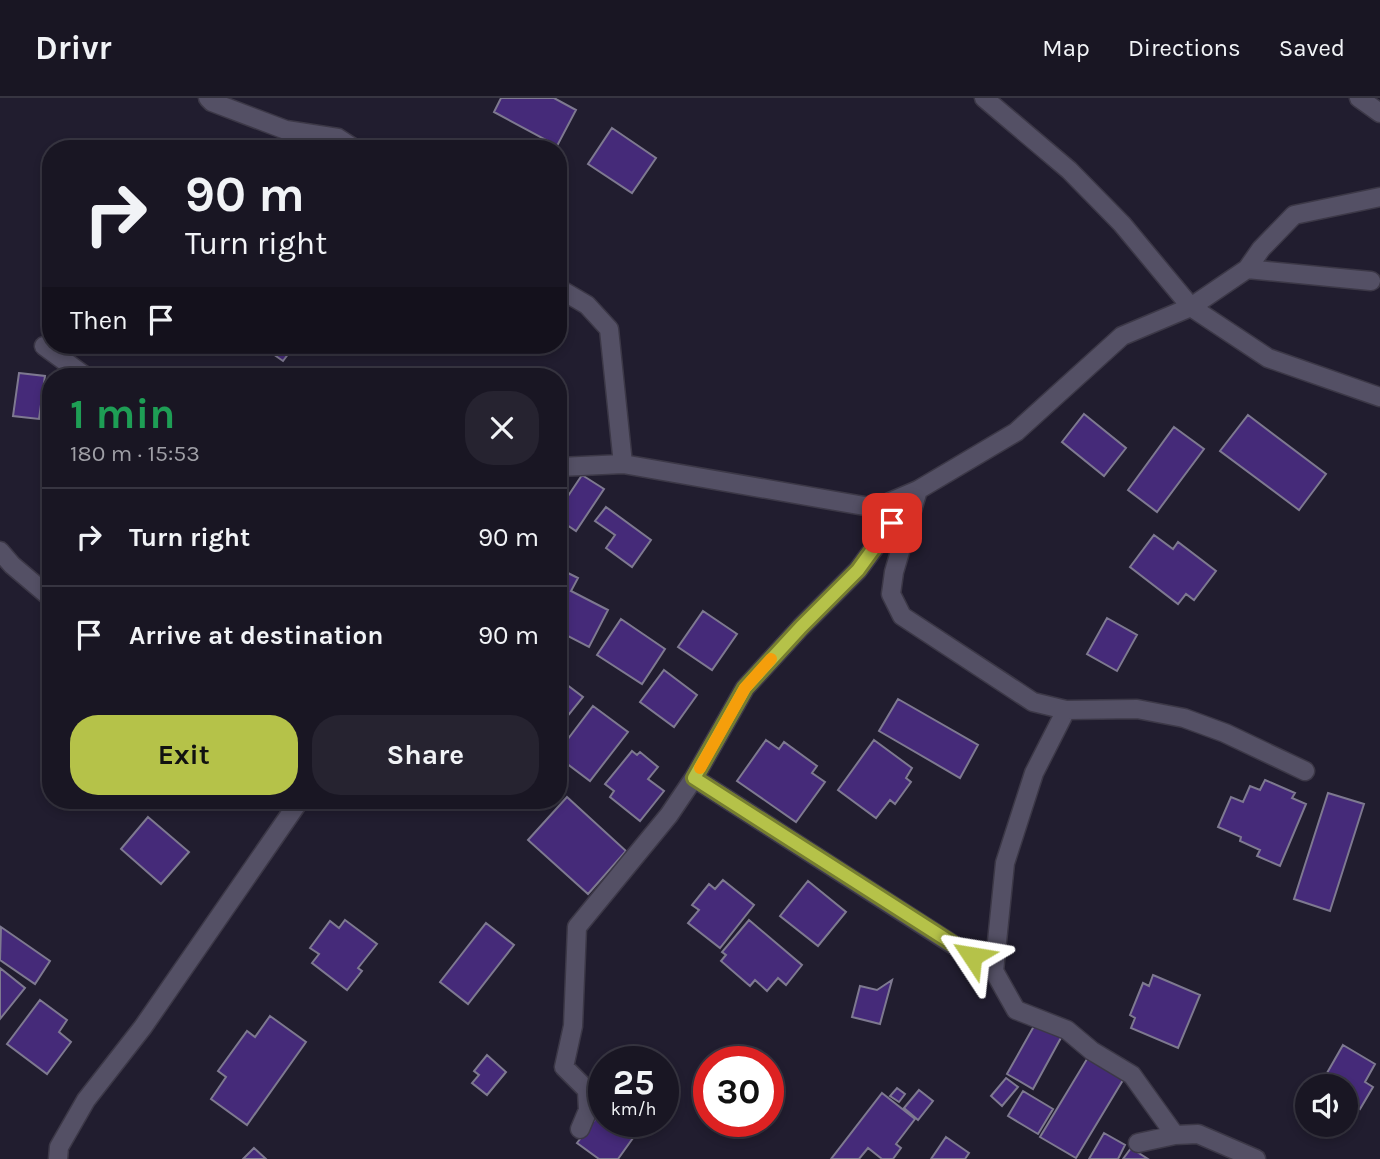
<!DOCTYPE html>
<html lang="en">
<head>
<meta charset="utf-8">
<style>
  body { margin:0; font-family:Karla,sans-serif; background:#262330; color:#f1f3f6; height:100vh; display:flex; flex-direction:column; font-size:26px; white-space:nowrap }
  * { box-sizing:border-box; margin:0 }
  p { font-size:23px; color:#9f9fa6 }
  .icon { flex:none; width:38px; height:38px; fill:none; stroke:currentColor; stroke-width:2; stroke-linecap:round; stroke-linejoin:round }
  .map { position:relative; flex:1; overflow:hidden }
  .drawer { position:absolute; left:42px; top:270px; width:525px; height:441px; display:flex; flex-direction:column; background:#191623; border-radius:28px; box-shadow:0 4px 10px #0003,0 0 0 2px #373541 }
  .drawer>* { flex:none }
  .banner { position:absolute; left:42px; top:42px; width:525px; height:214px; border-radius:28px; box-shadow:0 4px 10px #0003,0 0 0 2px #373541; background:#191623; color:#f1f3f6; overflow:hidden }
  .fabs { position:absolute; left:1295px; top:976px; display:grid; gap:14px }
  .fabs a { display:grid; place-items:center; width:63px; height:63px; border-radius:50%; background:#191623; box-shadow:0 4px 10px #0003,0 0 0 2px #373541; font-size:35px }
  .speed { position:absolute; left:588px; top:948px; display:flex; gap:14px; font-size:35px; font-weight:700; text-align:center }
  .speed>* { display:grid; place-content:center; width:91px; height:91px; border-radius:50%; background:#191623; box-shadow:0 4px 10px #0003,0 0 0 2px #373541; line-height:1 }
  .speed small { font-size:18px; font-weight:400 }
  .speed .limit { border:10px solid #d22; background:#fff; color:#111 }
  .pin { position:absolute; display:grid; place-items:center; width:60px; height:60px; color:#fff; margin:-30px; border-radius:14px; box-shadow:0 4px 10px #0006 }
  .me { position:absolute; width:77px; margin:-38px; rotate:303deg; stroke-linejoin:round; filter:drop-shadow(0 0 5px #0008) }
  .turn { display:flex; align-items:center; gap:24px; height:147px; padding:0 28px; font-size:32px }
  .turn .icon { width:91px; height:91px; stroke-width:2.5 }
  .turn b { display:block; font-size:49px; line-height:60px }
  .then { display:flex; align-items:center; height:66px; padding:0 28px; background:#0003; gap:14px; font-size:26px }
  .round { display:grid; place-items:center; flex:none; width:74px; height:74px; border-radius:28px; background:#262330 }
  .overview { display:flex; align-items:center; justify-content:space-between; height:119px; padding:0 28px }
  h1 { font-size:42px; font-weight:700; line-height:52px; color:#1e9e55 }
  .cta { display:flex; gap:14px; margin-top:auto; padding:14px 28px }
  .cta a { flex:1; height:80px; border-radius:28px; background:#b5c249; color:#111; font-size:28px; font-weight:700; line-height:80px; text-align:center }
  .cta a+a { background:#262330; color:#f1f3f6 }
  ul { padding:0; list-style:none }
  li { display:flex; align-items:center; gap:21px; height:98px; padding:0 28px; border-top:2px solid #373541 }
  li div { flex:1 }
  li b { display:block; font-size:26px }
  li em { font-style:normal }
  header { display:flex; align-items:center; gap:42px; box-sizing:border-box; height:98px; padding:0 35px; background:#191623; border-bottom:2px solid #373541 }
  header strong { font-size:33px }
  nav { display:flex; gap:38px; margin-inline-start:auto; font-size:24px }
  .map>svg:first-child { display:block }
  .building { fill:#452a79; stroke:#7e7990; stroke-width:2 }
  .lines { fill:none; stroke-linecap:round; stroke-linejoin:round }
  .street-casing { stroke:#3c3847; stroke-width:21 }
  .street { stroke:#545065; stroke-width:18 }
  .route-casing { stroke:#767e2f; stroke-width:18 }
  .route { stroke:#b5c249; stroke-width:12 }
  .slow { stroke:#f59e0b; stroke-width:12 }
</style>
</head>
<body>
<header>
<strong>Drivr</strong>
<nav><a>Map</a><a>Directions</a><a>Saved</a></nav>
</header>
<div class="map">
<svg width="1380" height="1061" viewBox="0 0 1380 1061">
  <rect width="100%" height="100%" fill="#211d2f"/>
  <path class="building" d="M501,0H554L576,12L557,48L494,14Z
    M612,30L656,60L632,95L588,66Z
    M260,247H295L283,263Z
    M19,275L45,278L39,321L13,318Z
    M1084,316L1126,350L1104,378L1062,344Z
    M1248,317L1326,376L1299,412L1220,353Z
    M1174,329L1204,351L1157,414L1128,392Z
    M582,377L604,391L576,433L558,421V413Z
    M606,409L651,442L632,469L606,450L615,437L595,423Z
    M1154,437L1173,451L1178,444L1216,473L1194,502L1186,496L1178,506L1130,469Z
    M558,470L578,480L571,493L608,512L589,549L558,533Z
    M703,513L737,536L712,572L678,549Z
    M1107,520L1137,537L1117,573L1087,556Z
    M621,521L665,551L642,586L597,557Z
    M664,572L697,597L674,629L640,604Z
    M558,580L583,599L558,630Z
    M898,601L978,647L960,680L879,633Z
    M593,608L628,634L590,683L558,659V654Z
    M766,642L779,651L784,644L817,668L812,675L825,684L796,724L737,683Z
    M874,642L912,670L906,680L911,684L895,706L890,702L876,720L838,692Z
    M632,653L637,657L640,654L658,669L648,681L664,693L640,723L610,699L614,693L605,686Z
    M1265,682L1295,695L1292,700L1306,706L1280,768L1257,758L1260,752L1240,743L1241,739L1218,729L1231,699L1243,704L1250,688L1260,692Z
    M1328,695L1364,706L1330,813L1294,801Z
    M567,699L626,753L588,796L528,742Z
    M148,719L189,754L161,786L121,751Z
    M723,782L754,807L720,850L688,825L699,812L692,807L709,786L715,791Z
    M808,783L846,814L818,848L780,818Z
    M345,822L377,846L358,870L362,873L347,892L312,865L319,856L310,850L330,823L339,830Z
    M749,822L802,867L786,887L778,880L767,893L755,882L750,888L721,863L726,857L722,854Z
    M486,825L514,847L468,906L440,884Z
    M1,829L50,863L35,886L0,862Z
    M0,870L25,890L0,921Z
    M1153,877L1200,897L1178,950L1131,930L1135,920L1130,917L1143,885L1149,888Z
    M892,882L880,926L852,919L860,888L877,892Z
    M40,902L67,922L59,934L71,944L47,976L7,946Z
    M270,918L306,944L247,1027L211,1001L226,979L218,973L247,933L255,939Z
    M1038,921L1063,936L1033,991L1007,976Z
    M1343,947L1375,966L1365,984L1373,989L1360,1011L1352,1006L1346,1017V989H1319Z
    M1090,956L1126,977L1076,1060L1040,1039Z
    M487,957L506,974L487,997L472,985L479,977L474,973Z
    M1006,980L1018,989L1002,1008L991,998Z
    M897,990L905,996L899,1004L890,998Z
    M919,992L933,1003L918,1022L904,1010Z
    M1023,993L1053,1011L1038,1036L1008,1018Z
    M882,995L915,1021L896,1046L901,1050L893,1061H882L868,1050L859,1061H831Z
    M599,1016L604,1019V1024H610L633,1040L618,1061H599L577,1045Z
    M1104,1035L1125,1047L1118,1061H1089Z
    M946,1039L969,1055L965,1061H931Z
    M254,1050L266,1061H243Z
    M1131,1050L1148,1061H1123Z"/>
  <g class="lines">
    <g class="street-casing">
      <path id="street" d="M208,0L212,4L286,32L338,40L355,51
        M984,0L1069,72L1122,126L1191,209L1268,260L1380,299
        M1359,0L1380,15
        M1247,171L1371,183
        M558,190L587,207L609,231L623,366
        M44,248L85,278
        M558,372L560,369L623,366L876,410L918,392L1016,334L1122,238L1191,209L1247,171L1261,151L1294,117L1380,99
        M918,392L894,474L891,496L902,518L1033,604L1066,612L1137,611L1184,620L1225,635L1305,673
        M0,453L12,467L51,500
        M1066,612L1034,675L1005,765L994,873L1016,912L1067,932L1092,953L1132,977L1175,1037
        M694,680L745,590L801,529L858,472L911,400
        M580,1031L588,1012L587,992L564,969L573,928L577,829L669,717L694,680L994,873
        M1138,1045L1175,1037L1198,1036L1256,1061
        M58,1061L59,1049L86,1002L143,929L300,702"/>
    </g>
    <use href="#street" class="street"/>
  </g>
  <g class="lines">
    <g class="route-casing">
      <path id="route" d="M892,425L858,472L801,529L745,590L694,680L972,858"/>
    </g>
    <use href="#route" class="route"/>
    <path class="slow" d="M700,670L745,590L771,561"/>
  </g>
</svg>
<div class="fabs">
<a><svg class="icon" aria-label="sound" viewBox="0 0 24 24"><path d="M4 9h4l5-4v14l-5-4H4zM17 9q2 3 0 6"/></svg></a>
</div>
<div class="speed"><div>25<small>km/h</small></div><div class="limit">30</div></div>
<div class="pin" style="left:892px;top:425px;background:#d93025"><svg class="icon" aria-label="arrive" viewBox="0 0 24 24"><path d="M6 21V4h12l-3 4 3 4H6"/></svg></div>
<svg class="me" style="left:972px;top:858px" viewBox="-20 -20 40 40"><path d="M0-17L14 15 0 8-14 15z" fill="#b5c249" stroke="#fff" stroke-width="4"/></svg>
<div class="banner">
<div class="turn"><svg class="icon" aria-label="right" viewBox="0 0 24 24"><path d="M7 20v-9h11M14 6l5 5-5 5"/></svg><div><b>90 m</b>Turn right</div></div>
<div class="then">Then<svg class="icon" aria-label="arrive" viewBox="0 0 24 24"><path d="M6 21V4h12l-3 4 3 4H6"/></svg></div>
</div>
<section class="drawer">
<div class="overview"><div><h1>1 min</h1><p>180 m · 15:53</p></div><a class="round"><svg class="icon" aria-label="close" viewBox="0 0 24 24"><path d="M6 6l12 12M18 6L6 18"/></svg></a></div>
<ul>
<li><svg class="icon" aria-label="right" viewBox="0 0 24 24"><path d="M7 20v-9h11M14 6l5 5-5 5"/></svg><div><b>Turn right</b></div><em>90 m</em></li>
<li><svg class="icon" aria-label="arrive" viewBox="0 0 24 24"><path d="M6 21V4h12l-3 4 3 4H6"/></svg><div><b>Arrive at destination</b></div><em>90 m</em></li>
</ul>
<div class="cta"><a>Exit</a><a>Share</a></div>
</section>
</div>
</body>
</html>
